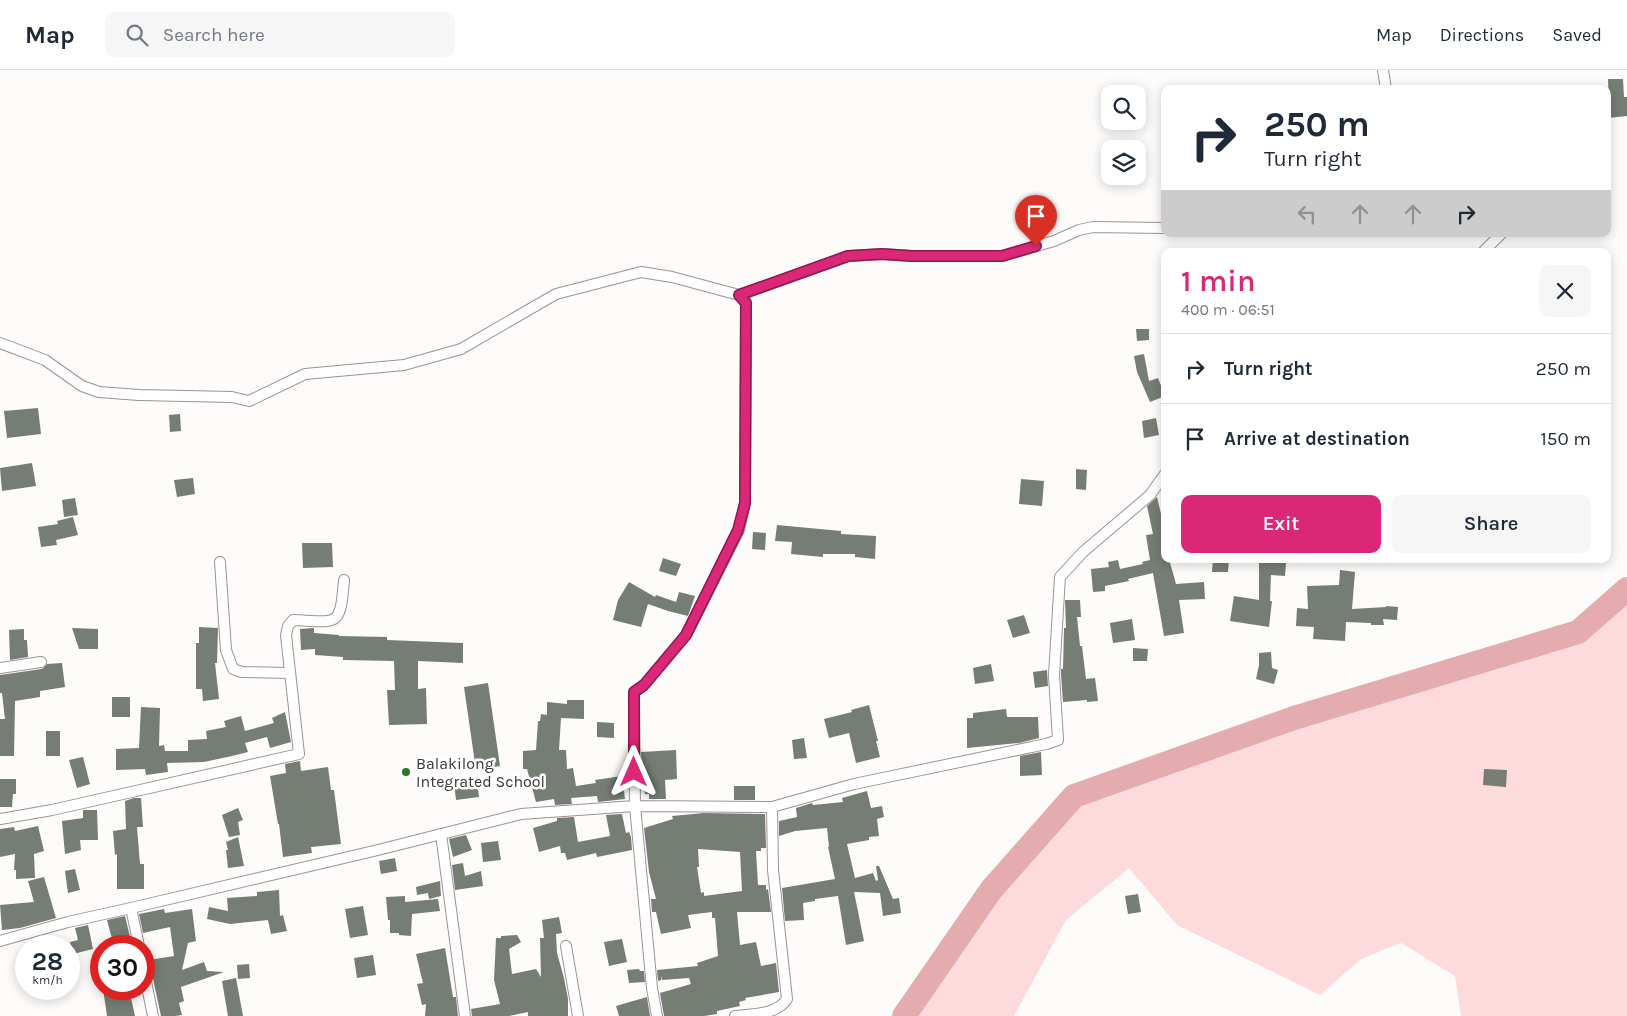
<!DOCTYPE html>
<html lang="en">
<head>
<meta charset="utf-8">
<style>
  body { margin:0; font-family:Karla,sans-serif; background:#f6f6f7; color:#1f2937; height:100vh; display:flex; flex-direction:column; font-size:19px; white-space:nowrap }
  * { box-sizing:border-box; margin:0 }
  p { font-size:16px; color:#747a83 }
  .icon { flex:none; width:28px; height:28px; fill:none; stroke:currentColor; stroke-width:2; stroke-linecap:round; stroke-linejoin:round }
  .map { position:relative; flex:1; overflow:hidden }
  .sheet { position:absolute; left:1161px; top:178px; width:450px; height:315px; display:flex; flex-direction:column; background:#fff; border-radius:10px; box-shadow:0 2px 12px #0003 }
  .sheet>* { flex:none }
  .banner { position:absolute; left:1161px; top:15px; width:450px; height:152px; border-radius:10px; box-shadow:0 2px 12px #0003; background:#fff; color:#1f2937; overflow:hidden }
  .tools { position:absolute; left:1101px; top:15px; display:grid; gap:10px }
  .tools a { display:grid; place-items:center; width:45px; height:45px; border-radius:10px; background:#fff; box-shadow:0 2px 12px #0003; font-size:25px }
  .speed { position:absolute; left:15px; top:865px; display:flex; gap:10px; font-size:25px; font-weight:700; text-align:center }
  .speed>* { display:grid; place-content:center; width:65px; height:65px; border-radius:50%; background:#fff; box-shadow:0 2px 12px #0003; line-height:1 }
  .speed small { font-size:12px; font-weight:400 }
  .speed .limit { border:8px solid #d22; background:#fff; color:#111 }
  .pin { position:absolute; display:grid; place-items:center; width:42px; height:42px; color:#fff; margin:-51px -21px; border-radius:50% 50% 50% 0; rotate:-45deg; box-shadow:0 0 5px #0007 }
  .pin .icon { rotate:45deg }
  .me { position:absolute; width:55px; margin:-28px; rotate:0deg; stroke-linejoin:round; filter:drop-shadow(0 0 4px #0008) }
  .turn { display:flex; align-items:center; gap:18px; height:105px; padding:0 20px; font-size:22px }
  .turn .icon { width:65px; height:65px; stroke-width:2.5 }
  .turn b { display:block; font-size:35px; line-height:42px }
  .lanes { display:flex; align-items:center; height:48px; padding:0 20px; background:#0003; justify-content:center; gap:25px; direction:ltr }
  .lanes .off { opacity:.35 }
  .round { display:grid; place-items:center; flex:none; width:52px; height:52px; border-radius:10px; background:#f6f6f7 }
  .summary { display:flex; align-items:center; justify-content:space-between; height:85px; padding:0 20px }
  h1 { font-size:30px; font-weight:600; line-height:38px; color:#db2777 }
  .button { display:flex; gap:10px; margin-top:auto; padding:10px 20px }
  .button a { flex:1; height:58px; border-radius:10px; background:#db2777; color:#fff; font-size:20px; font-weight:600; line-height:58px; text-align:center }
  .button a+a { background:#f6f6f7; color:#1f2937 }
  ul { padding:0; list-style:none }
  li { display:flex; align-items:center; gap:15px; height:70px; padding:0 20px; border-top:1px solid #e0e1e3 }
  li div { flex:1 }
  li b { display:block; font-size:19px }
  li em { font-style:normal }
  header { display:flex; align-items:center; gap:30px; box-sizing:border-box; height:70px; padding:0 25px; background:#fff; border-bottom:1px solid #e0e1e3 }
  header strong { font-size:24px }
  nav { display:flex; gap:28px; margin-inline-start:auto; font-size:18px }
  .search { width:350px; height:45px; background:#f6f6f7; display:flex; align-items:center; gap:12px; box-sizing:border-box; padding:0 18px; border-radius:10px; color:#747a83; font-size:19px }
  .map>svg:first-child { display:block }
  .green { fill:#fddbdc }
  .lines { fill:none; stroke-linecap:round; stroke-linejoin:round }
  .river { stroke:#e5acaf; stroke-width:24 }
  .building { fill:#757d74; fill-rule:evenodd }
  .street-casing { stroke:#9f9192; stroke-width:12 }
  .street { stroke:#fff; stroke-width:10 }
  .route-casing { stroke:#8e194d; stroke-width:12 }
  .route { stroke:#db2777; stroke-width:9 }
  .poi-dot { fill:#287923; stroke:#fff; stroke-width:2 }
  .labels { text-anchor:middle; dominant-baseline:central; stroke-width:5; stroke-linejoin:round; paint-order:stroke }
  .poi-label { font-size:16px; fill:#3c3637; stroke:#fff; text-anchor:start }
</style>
</head>
<body>
<header>
<strong>Map</strong>
<div class="search"><svg class="icon" aria-label="search" viewBox="0 0 24 24"><circle cx="10" cy="10" r="6"/><path d="M15 15l6 6"/></svg>Search here</div>
<nav><a>Map</a><a>Directions</a><a>Saved</a></nav>
</header>
<div class="map">
<svg width="1627" height="946" viewBox="0 0 1627 946">
  <rect width="100%" height="100%" fill="#fefbfb"/>
  <path class="green" d="M1627,519V946H1461L1455,906L1401,873L1361,889L1320,925L1177,855L1129,798L1066,850L1014,946H904L991,820L1074,726L1578,562Z"/>
  <g class="lines">
    <path class="river" d="M904,946L991,820L1074,726L1294,648L1578,562L1627,519"/>
  </g>
  <path class="building" d="M1608,9H1623L1624,27H1627V46L1608,48V36H1609Z
    M1136,259H1149V270L1137,271Z
    M1144,284L1149,311L1158,308L1165,326L1150,332L1137,302L1134,286Z
    M38,338L41,364L7,368L4,341Z
    M180,344L181,361L170,362L169,345Z
    M1156,348L1159,365L1144,368L1142,351Z
    M32,393L36,416L2,421L0,398Z
    M1076,399L1087,400L1086,420L1076,419Z
    M193,408L195,424L177,427L174,410Z
    M1021,409L1044,411L1042,436L1019,434Z
    M1157,427L1165,461V489H1169L1176,514L1204,512L1205,529L1179,530L1184,563L1164,566L1153,503L1128,509L1129,511L1105,516V521L1093,522L1091,499L1109,497L1108,492L1118,490L1120,499L1143,494L1142,492L1150,490L1146,465L1153,464L1147,436Z
    M75,428L78,445L64,447L62,430Z
    M73,447L78,465L56,470L57,475L41,477L38,457L58,454L57,451Z
    M777,455L841,461V464L876,466L875,489L855,487V484H823V487L791,484L792,472L775,471Z
    M753,462L766,463L765,480L752,479Z
    M302,473H332L333,497L303,498Z
    M663,488L681,494L676,506L659,501Z
    M1213,489H1229L1228,502H1212Z
    M1259,493H1286L1285,506L1271,505L1270,531H1272L1269,557L1230,551L1234,526L1259,530Z
    M1340,500L1355,502L1352,539L1386,537V536L1398,537L1397,550L1383,549L1384,555H1371V553L1346,552L1345,571L1313,569L1314,557L1296,556L1297,538L1308,539L1307,516L1339,515Z
    M629,512L655,527L656,525L676,532L679,522L695,526L688,546L668,541L648,534L641,557L613,550L618,530Z
    M1065,530H1080L1081,547H1077L1080,576H1082L1086,609L1095,608L1098,631L1087,632V630L1063,632L1061,605V599H1063L1064,558H1066Z
    M1024,545L1030,563L1013,568L1007,550Z
    M1132,549L1135,570L1113,573L1110,553Z
    M199,557L218,558L217,593H215L219,629L203,631L202,619H196V573H199Z
    M72,558L98,559V579H79Z
    M314,558V563L339,565V566L387,567V570L463,573V593L418,591V619L426,618L427,654L389,655L387,620H395L394,591L343,590V587L315,585V579L301,580L300,559Z
    M24,559V570H27L28,587L10,590L9,560Z
    M1133,578L1148,579L1147,591H1133Z
    M1271,582L1272,598L1278,600L1274,614L1256,609L1259,595V583Z
    M62,593L65,617L40,621V627L15,631L14,686H0V649H5L2,623H0V605L42,599L47,594Z
    M991,594L994,611L975,614L973,598Z
    M1047,600L1048,616L1035,618L1033,602Z
    M488,613L500,696L476,700L464,617Z
    M112,627H130V647H112Z
    M567,630H584V649L561,648L559,680H566L567,699L573,698L576,716L596,713L595,710L622,706L625,729L598,732L597,726L571,728L572,734L555,735L554,729L536,732L527,699H523V681L536,680L538,651H540L541,644L547,645V632L567,634Z
    M869,635L878,671H876L880,687L856,693L849,663L829,668L824,649L852,642L851,640Z
    M141,637L160,638L159,676L164,675L165,681H188V670L207,669L206,661L226,657L224,651L241,646L245,661L274,653L272,648L285,642L291,672L270,678L267,667L245,673L248,682L232,686L204,692L167,693L168,702L146,705L145,699L116,700V679L139,678Z
    M1006,639L1007,647H1038L1039,668L1019,673L967,678V648H973V643Z
    M597,652L614,653V668L597,667Z
    M46,661H60V686H46Z
    M804,668L807,688L794,689L792,670Z
    M676,680L677,709L665,710L666,729H649V724H645L642,701L641,682Z
    M1041,682L1042,705L1020,706V686Z
    M83,687L90,714L77,718L69,690Z
    M300,691L301,701L328,697L331,720H334L341,774L311,777L312,783L283,787L279,754H278L270,706L286,703L285,694Z
    M1484,699L1507,700L1506,717L1483,715Z
    M0,709H16V724H13L12,737H0Z
    M477,710L479,727L456,730L454,713Z
    M734,716H755V730H734Z
    M867,721L871,738L882,736L884,747L877,749L879,766L869,767V770L847,774L855,808L873,803L876,811L878,810L876,796H879L893,829L899,828L901,843L883,846L880,823L854,822L864,871L846,875L838,826L815,829V831L803,833L804,850L785,851L782,818L835,809L828,777H829L827,758L795,761L779,766V751L797,747L796,738L812,733L813,735L843,732L842,728Z
    M134,728H141L143,757H137L140,794H144V819H117V784L115,785L113,761L126,759L125,731Z
    M238,738L243,750L238,752L240,765L229,767L222,745Z
    M83,740H97L98,770H80L81,780L65,784L62,751L83,748Z
    M704,743L765,744L766,778H761V781H756L758,815H766V820L768,819L771,842H737L740,875L756,872L761,896L776,893L779,922L745,928L746,930L739,932L740,936L717,941V944L704,946H664L660,923L691,914L689,908L662,910L661,906V910L658,911L657,900L698,896L697,893L718,886L715,848H712V842L688,845L691,858L661,864L656,842H652L651,829H656L649,802L644,758L673,749L672,746ZM698,779L740,782L742,821L704,826V822L701,823L697,797H699Z
    M622,744L626,763L629,762L631,767L632,780L597,787L596,783L567,790L565,783H561L560,776L539,782L533,758L557,751V748L574,747L578,772L610,766L606,745Z
    M38,756L44,781L34,784L35,808L16,809V800H14L15,784L0,787V759L14,757L15,761Z
    M466,765L472,780L453,787L449,769Z
    M238,767L244,796L228,798L226,780H228L226,772Z
    M498,771L501,790L483,792L481,773Z
    M395,788L397,801L381,804L379,791Z
    M463,793L465,806L481,801L483,816L455,820L452,795Z
    M75,799L80,820L68,823L65,801Z
    M44,807L56,848L20,858L2,860L0,835L34,832L28,811Z
    M440,811L441,826L429,829L428,823L417,825L416,817Z
    M279,820L280,846L283,845L287,861L271,864L268,850L230,854L207,849L209,837L228,841L227,828L257,826V822Z
    M1138,824L1141,842L1128,844L1125,826Z
    M405,826V832L438,829L440,841L412,844L411,866L399,865V863H390V850H388L386,827Z
    M363,836L368,865L350,868L345,839Z
    M164,839L165,843L192,839L196,871L188,873L182,900L204,892L207,901L224,902L181,917L184,931L179,933L182,945L175,946H161L149,890L174,886L170,857L143,863L139,844Z
    M125,846L131,871H128L129,876H114L107,850Z
    M559,847L562,863L556,864L557,883L564,908L568,929V946H528V942L509,946H472L471,939L500,934L494,910L496,868H501V866L517,865L521,872L509,879L512,904L536,899L541,907L540,868H544L542,850Z
    M88,855L93,879L73,884L70,872L78,870L75,858Z
    M622,869L627,892L609,896L604,872Z
    M445,878L453,927H456L458,946H425L426,934L422,935L417,914L423,913L416,884Z
    M373,885L376,905L357,908L354,888Z
    M249,894L250,908L238,909L237,895Z
    M639,899L640,901H644L645,912L629,913L627,900Z
    M236,908L243,946H228L222,911Z
    M103,919H129L135,946H107Z
    M647,927L650,946H619L616,936Z"/>
  <g class="lines">
    <g class="street-casing">
      <path id="street" d="M1383,0L1386,19
        M1484,181L1501,164
        M739,225L848,186L882,184L912,186H1002L1054,171L1079,160L1093,157L1165,158
        M0,273L45,290L82,316L99,322L139,325L232,327L249,331L305,304L404,295L461,279L556,224L641,202L672,207L739,225L746,233L745,433L739,460L686,565L644,615L634,622L635,736L652,918L657,946
        M220,492L226,580L233,599L242,602L290,603
        M0,598L41,592
        M0,749L52,740L299,684L286,565L288,556L293,550C339,552 340,558 344,510
        M441,764L465,946
        M131,838L139,876
        M0,871L68,852L131,838L378,780L521,744L635,736L772,737L854,714L1046,674L1058,670L1054,605L1060,507L1083,482L1150,425L1165,404
        M566,876L578,946
        M144,902L153,946
        M735,946C752,944 777,945 787,929L773,800L772,737"/>
    </g>
    <use href="#street" class="street"/>
  </g>
  <g class="lines">
    <g class="route-casing">
      <path id="route" d="M634,702V622L644,615L686,565L738,460L745,433L746,233L739,225L848,186L882,184L912,186H1002L1036,176"/>
    </g>
    <use href="#route" class="route"/>
  </g>
  <circle class="poi-dot" cx="406" cy="702" r="5"/>
  <g class="labels">
    <g class="poi-label">
      <text x="416" y="693">Balakilong<tspan x="416" dy="18">Integrated School</tspan></text>
    </g>
  </g>
</svg>
<div class="tools">
<a><svg class="icon" aria-label="search" viewBox="0 0 24 24"><circle cx="10" cy="10" r="6"/><path d="M15 15l6 6"/></svg></a>
<a><svg class="icon" aria-label="layers" viewBox="0 0 24 24"><path d="M12 4l9 5-9 5-9-5zM3 14l9 5 9-5"/></svg></a>
</div>
<div class="speed"><div>28<small>km/h</small></div><div class="limit">30</div></div>
<div class="pin" style="left:1036px;top:176px;background:#d93025"><svg class="icon" aria-label="arrive" viewBox="0 0 24 24"><path d="M6 21V4h12l-3 4 3 4H6"/></svg></div>
<svg class="me" style="left:634px;top:702px" viewBox="-20 -20 40 40"><path d="M0-17L14 15 0 8-14 15z" fill="#db2777" stroke="#fff" stroke-width="4"/></svg>
<div class="banner">
<div class="turn"><svg class="icon" aria-label="right" viewBox="0 0 24 24"><path d="M7 20v-9h11M14 6l5 5-5 5"/></svg><div><b>250 m</b>Turn right</div></div>
<div class="lanes"><svg class="icon off" aria-label="left" viewBox="0 0 24 24"><path d="M17 20v-9H6M10 6l-5 5 5 5"/></svg><svg class="icon off" aria-label="ahead" viewBox="0 0 24 24"><path d="M12 20V5M6 11l6-6 6 6"/></svg><svg class="icon off" aria-label="ahead" viewBox="0 0 24 24"><path d="M12 20V5M6 11l6-6 6 6"/></svg><svg class="icon" aria-label="right" viewBox="0 0 24 24"><path d="M7 20v-9h11M14 6l5 5-5 5"/></svg></div>
</div>
<section class="sheet">
<div class="summary"><div><h1>1 min</h1><p>400 m · 06:51</p></div><a class="round"><svg class="icon" aria-label="close" viewBox="0 0 24 24"><path d="M6 6l12 12M18 6L6 18"/></svg></a></div>
<ul>
<li><svg class="icon" aria-label="right" viewBox="0 0 24 24"><path d="M7 20v-9h11M14 6l5 5-5 5"/></svg><div><b>Turn right</b></div><em>250 m</em></li>
<li><svg class="icon" aria-label="arrive" viewBox="0 0 24 24"><path d="M6 21V4h12l-3 4 3 4H6"/></svg><div><b>Arrive at destination</b></div><em>150 m</em></li>
</ul>
<div class="button"><a>Exit</a><a>Share</a></div>
</section>
</div>
</body>
</html>
